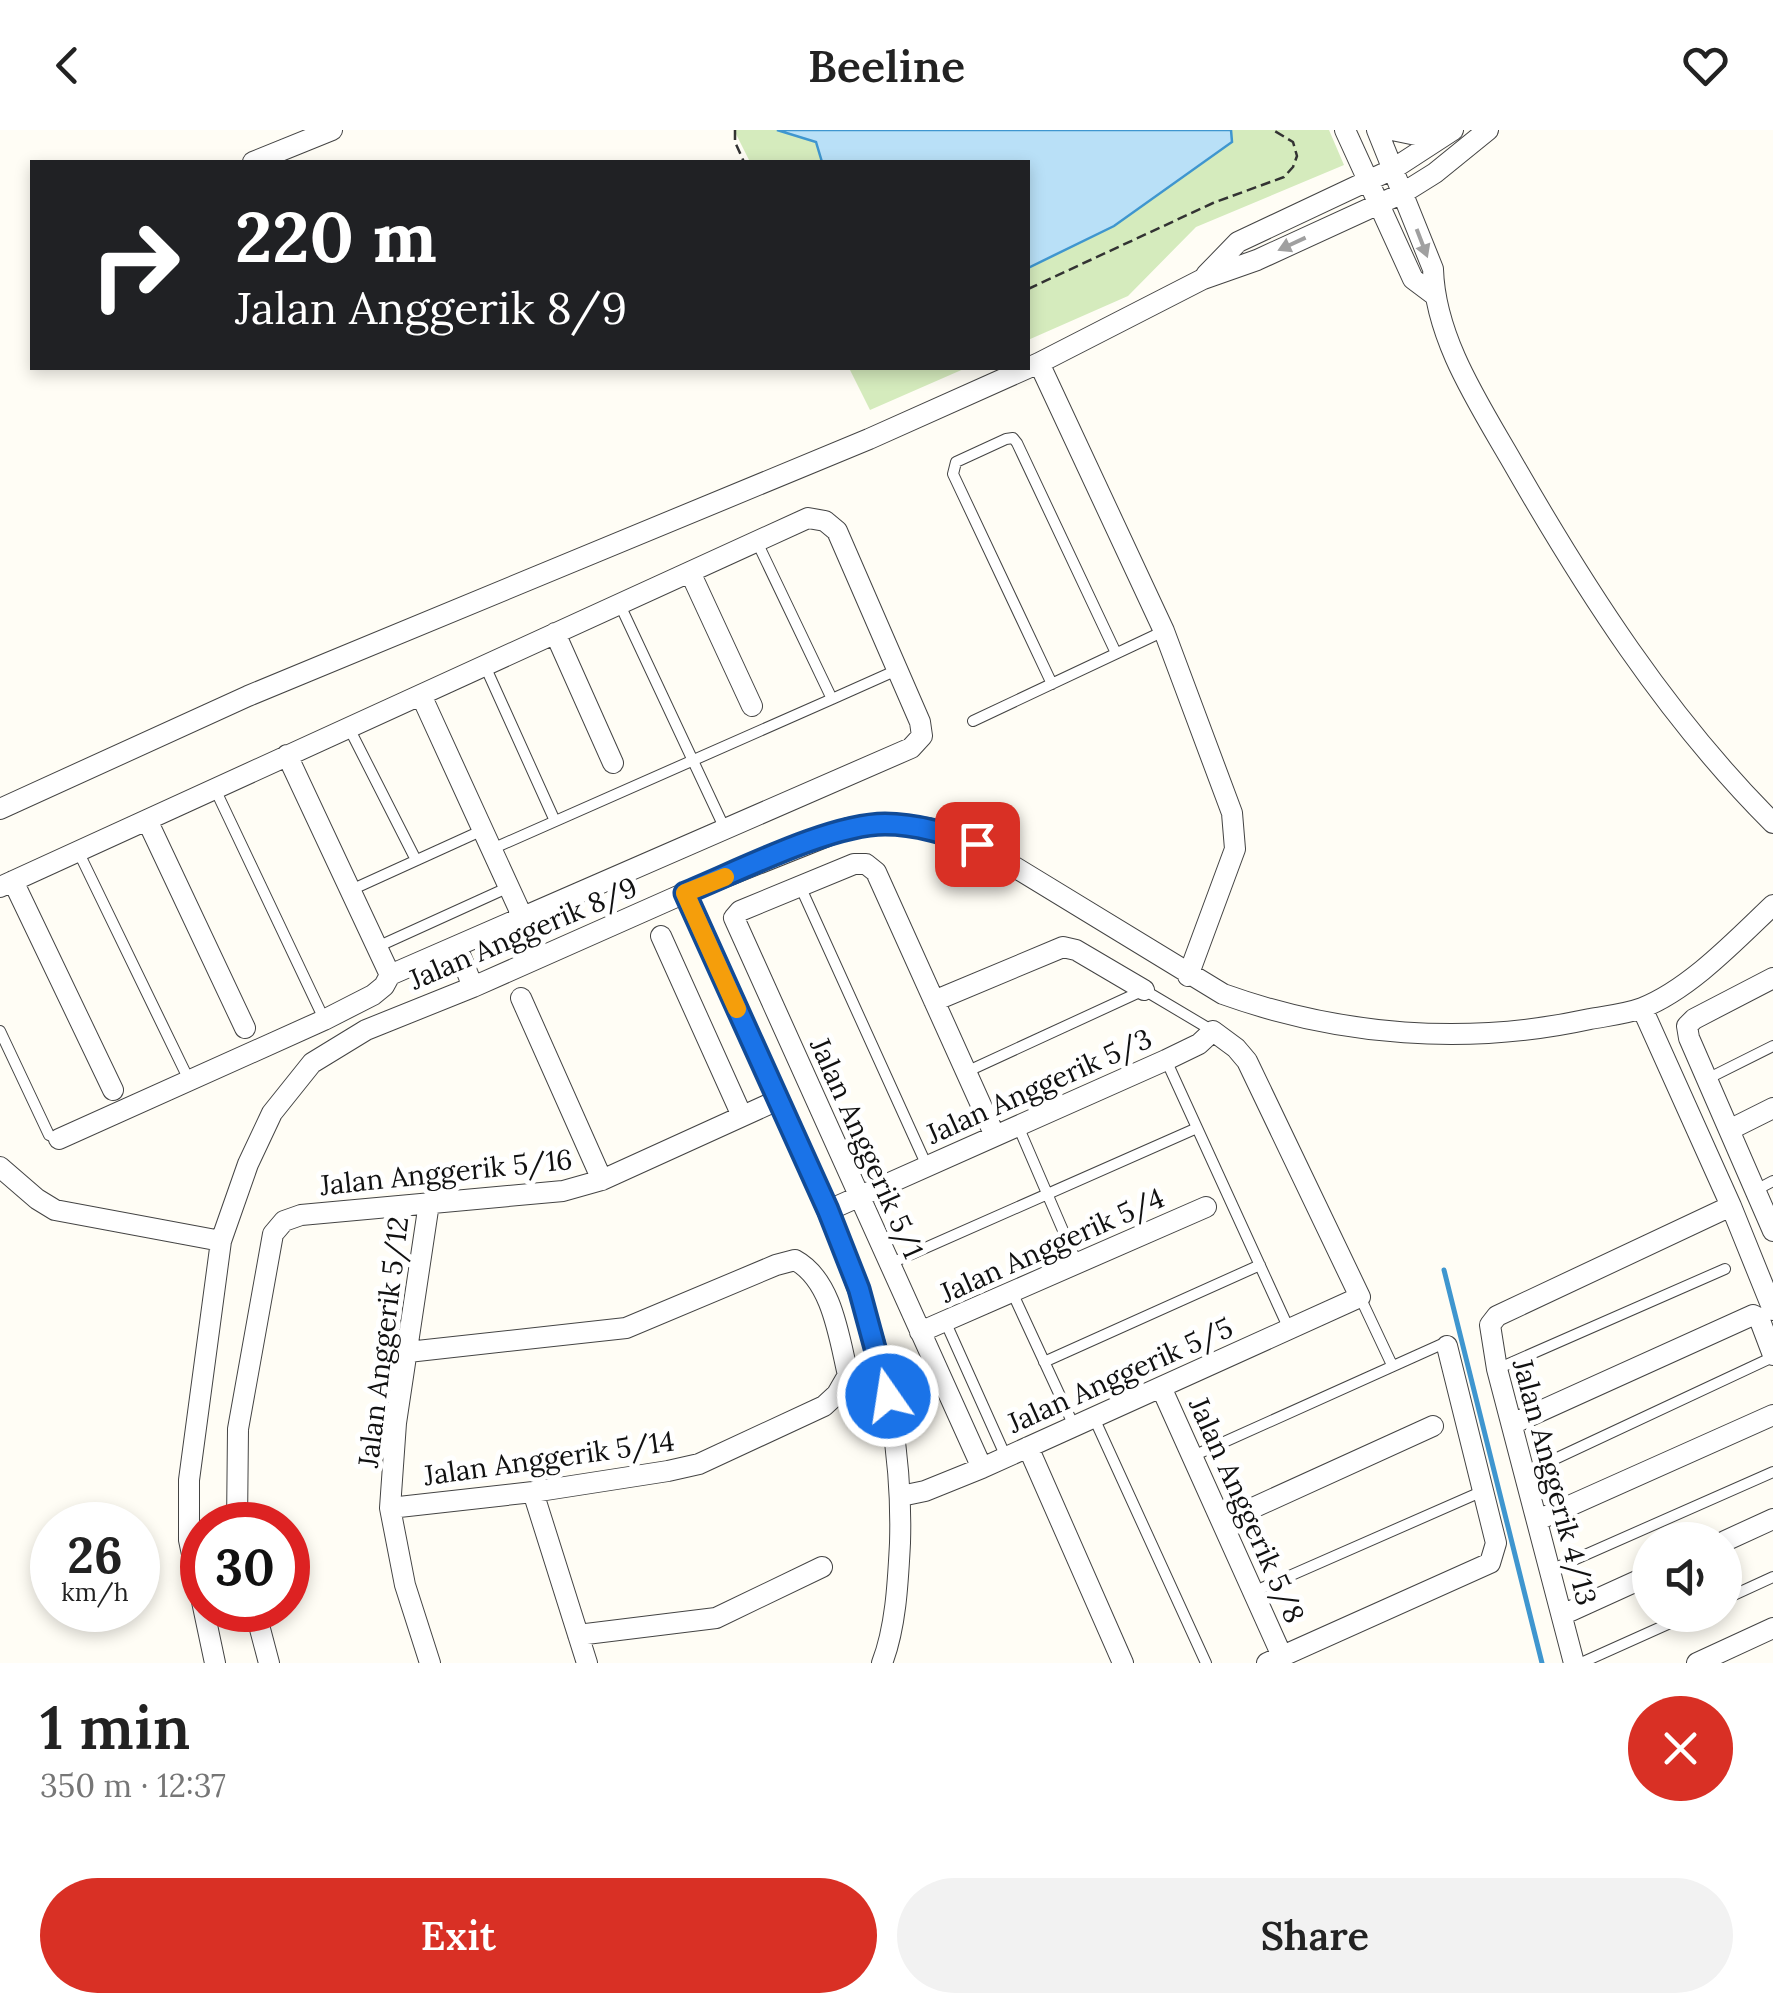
<!DOCTYPE html>
<html lang="en">
<head>
<meta charset="utf-8">
<style>
  body { margin:0; font-family:Lora,serif; background:#f2f2f2; color:#222; height:100vh; display:flex; flex-direction:column; font-size:38px; white-space:nowrap }
  * { box-sizing:border-box; margin:0 }
  p { font-size:32px; color:#767676 }
  .icon { flex:none; width:55px; height:55px; fill:none; stroke:currentColor; stroke-width:2; stroke-linecap:round; stroke-linejoin:round }
  .map { position:relative; height:1533px; overflow:hidden }
  .sheet { display:flex; flex-direction:column; background:#fff; flex:1 }
  .sheet>* { flex:none }
  .top-card { position:absolute; left:30px; top:30px; width:1000px; height:210px; border-radius:0px; box-shadow:0 5px 15px #0003; background:#202124; color:#fff; overflow:hidden }
  .controls { position:absolute; left:1632px; top:1392px; display:grid; gap:20px }
  .controls a { display:grid; place-items:center; width:110px; height:110px; border-radius:50%; background:#fff; box-shadow:0 5px 15px #0003; font-size:50px }
  .speed { position:absolute; left:30px; top:1372px; display:flex; gap:20px; font-size:50px; font-weight:700; text-align:center }
  .speed>* { display:grid; place-content:center; width:130px; height:130px; border-radius:50%; background:#fff; box-shadow:0 5px 15px #0003; line-height:1 }
  .speed small { font-size:25px; font-weight:400 }
  .speed .limit { border:15px solid #d22; background:#fff; color:#111 }
  .pin { position:absolute; display:grid; place-items:center; width:85px; height:85px; color:#fff; margin:-42px; border-radius:20px; box-shadow:0 5px 15px #0006 }
  .me { position:absolute; width:110px; margin:-55px; rotate:347deg; stroke-linejoin:round; filter:drop-shadow(0 0 8px #0008) }
  .turn { display:flex; align-items:center; gap:35px; height:210px; padding:0 40px; font-size:45px }
  .turn .icon { width:130px; height:130px; stroke-width:2.5 }
  .turn b { display:block; font-size:70px; line-height:85px }
  .round { display:grid; place-items:center; flex:none; width:105px; height:105px; border-radius:52px; background:#f2f2f2 }
  .headline { display:flex; align-items:center; justify-content:space-between; height:170px; padding:0 40px }
  h1 { font-size:60px; font-weight:600; line-height:75px }
  .button { display:flex; gap:20px; margin-top:auto; padding:20px 40px }
  .button a { flex:1; height:115px; border-radius:60px; background:#d93025; color:#fff; font-size:40px; font-weight:600; line-height:115px; text-align:center }
  .button a+a { background:#f2f2f2; color:#222 }
  header { display:flex; justify-content:space-between; align-items:center; height:130px; padding:0 40px; background:#fff; font-size:45px; font-weight:600 }
  .map>svg:first-child { display:block }
  .green { fill:#d5ebbd }
  .water { fill:#b9e0f7; stroke:#3f96cf; stroke-width:2.5 }
  .lines { fill:none; stroke-linecap:round; stroke-linejoin:round }
  .stream { stroke:#3f96cf; stroke-width:5 }
  .lane-casing { stroke:#444; stroke-width:12 }
  .street-casing { stroke:#444; stroke-width:22 }
  .path { stroke:#333; stroke-width:2.5; stroke-dasharray:10 5; stroke-linecap:butt }
  .lane { stroke:#fff; stroke-width:10 }
  .street { stroke:#fff; stroke-width:20 }
  .oneway { fill:#a0a0a0 }
  .route-casing { stroke:#114b97; stroke-width:25 }
  .route { stroke:#1a73e8; stroke-width:18 }
  .slow { stroke:#f59e0b; stroke-width:18 }
  .labels { text-anchor:middle; dominant-baseline:central; stroke-width:10; stroke-linejoin:round; paint-order:stroke }
  .street-label { font-size:28px; fill:#111; stroke:#fff }
</style>
</head>
<body>
<header><svg class="icon" aria-label="back" viewBox="0 0 24 24"><path d="M15 5l-7 7 7 7"/></svg>Beeline<svg class="icon" aria-label="heart" viewBox="0 0 24 24"><path d="M12 20l-8-8c-3-5 5-10 8-4 3-6 11-1 8 4z"/></svg></header>
<div class="map">
<svg width="1773" height="1533" viewBox="0 0 1773 1533">
  <rect width="100%" height="100%" fill="#fffdf5"/>
  <path class="green" d="M734,0H1329L1344,35L1196,97L1128,166L1028,210V32H750Z
    M849,238H966L870,280Z"/>
  <path class="water" d="M777,0H1231L1232,12L1114,96L1028,138V32H822L816,12Z"/>
  <g class="lines">
    <path class="stream" d="M1444,1140L1542,1533"/>
    <g class="lane-casing">
      <path id="lane" d="M620,475L724,697
        M485,536L555,691
        M1052,554L953,344L956,332L1006,309L1013,308L1017,313L1116,523
        M832,569L897,540
        M973,591L1164,501
        M349,598L416,730
        M215,659L324,889
        M492,719L832,569L757,412
        M78,721L189,950
        M800,756L927,1036
        M351,760L483,700
        M377,817L509,757
        M0,901L49,1005L58,1009
        M1166,930L1289,1199
        M966,942L1144,860L1213,901
        M1707,949L1773,916
        M1018,996L1077,1133
        M1756,1060L1773,1051
        M889,1134L1197,998
        M1012,1162L1074,1296
        M1360,1167L1392,1235
        M945,1191L1006,1327
        M1044,1232L1260,1135
        M1497,1239L1725,1139
        M1094,1288L1206,1533
        M1193,1326L1440,1215L1447,1216
        M1525,1343L1773,1227
        M1551,1440L1773,1342
        M1253,1462L1483,1361
        M1725,1469L1773,1447
        M1581,1533L1688,1485"/>
    </g>
    <g class="street-casing">
      <path id="street" d="M1345,0L1413,149L1433,164
        M1377,0L1433,139C1435,207 1477,271 1510,328C1585,459 1666,586 1773,693
        M1392,0L1421,6L1444,1
        M253,32L332,0
        M1206,145L1238,112L1393,39L1453,0
        M1039,233L1164,501L1232,683L1235,719L1188,846
        M690,442L752,576
        M555,503L613,633
        M421,565L523,788
        M287,625L390,845
        M0,679L248,566L869,309L1039,233L1203,149L1257,130L1403,63L1435,43L1488,0
        M147,690L245,898
        M13,751L113,960
        M0,757L808,388L825,391L837,401L920,592L922,606L911,618L390,845L384,856L373,865L324,890L59,1009
        M685,763C716,832 747,902 778,971C846,1119 905,1246 900,1413C898,1451 896,1497 882,1533
        M661,806L742,986
        M457,817L473,857
        M1773,848L1694,889L1687,896L1689,908L1773,1101
        M521,868L602,1050
        M934,871L1063,817L1076,820L1144,860
        M1642,878L1731,1076L1773,1180
        M1729,1000L1773,978
        M0,1037L37,1069L55,1080L221,1111
        M429,1073L396,1293L390,1378L405,1455L430,1533
        M829,1080L1166,930L1199,914L1213,901L1236,918L1247,931L1360,1167L982,1338L925,1361L901,1366
        M920,1202L1206,1077
        M1161,1257L1282,1526
        M1512,1294L1753,1185L1759,1188L1773,1225
        M1028,1317L1123,1533
        M982,1338L734,788L740,781L854,734H866L876,742L995,1006
        M533,1362L587,1533
        M390,1378L533,1362L668,1341L699,1334L824,1276L837,1264L848,1245C839,1207 832,1150 795,1130L776,1135L626,1198L408,1222
        M1538,1390L1773,1285
        M1222,1392L1433,1296
        M237,1395L238,1299L273,1104L284,1091L301,1085L563,1061L602,1050L778,970
        M1725,1411L1773,1389
        M255,1480L269,1533
        M1562,1485L1650,1445
        M578,1505L716,1488L822,1437
        M215,1533L189,1410V1350L221,1111L248,1034L272,983L312,933L366,900L473,857L685,763L848,698L886,694L928,698L977,714L1223,864C1340,906 1467,916 1590,889C1606,886 1626,884 1642,878C1690,859 1736,810 1773,775
        M1267,1533L1490,1433L1496,1413L1447,1216
        M1574,1533L1497,1239L1490,1195L1497,1186L1731,1076
        M1697,1533L1773,1498"/>
    </g>
    <path class="path" d="M735,0V12L744,32
      M1028,159L1213,73L1284,47L1293,37L1297,26L1293,12L1273,0"/>
    <use href="#lane" class="lane"/>
    <use href="#street" class="street"/>
  </g>
  <defs><path id="oneway-solid" d="M-6-.8H1V-3.2L6.5 0L1 3.2V.8H-6Z" transform="scale(2.5)"/></defs>
  <g class="oneway">
    <use href="#oneway-solid" transform="translate(1422 113) rotate(69)"/>
    <use href="#oneway-solid" transform="translate(1292 114) rotate(155)"/>
  </g>
  <g class="lines">
    <g class="route-casing">
      <path id="route" d="M888,1266L859,1159L828,1080L685,763C739,741 830,694 885,694C917,694 947,704 977,714"/>
    </g>
    <use href="#route" class="route"/>
    <path class="slow" d="M725,747L685,763L737,879"/>
  </g>
  <g class="labels">
    <g class="street-label">
      <text transform="translate(523 803) rotate(-23)">Jalan Anggerik 8/9</text>
      <text transform="translate(1039 956) rotate(-24)">Jalan Anggerik 5/3</text>
      <text transform="translate(867 1018) rotate(66)">Jalan Anggerik 5/1</text>
      <text transform="translate(446 1042) rotate(-6)">Jalan Anggerik 5/16</text>
      <text transform="translate(1052 1115) rotate(-24)">Jalan Anggerik 5/4</text>
      <text transform="translate(383 1212) rotate(-83)">Jalan Anggerik 5/12</text>
      <text transform="translate(1120 1245) rotate(-24)">Jalan Anggerik 5/5</text>
      <text transform="translate(549 1328) rotate(-8)">Jalan Anggerik 5/14</text>
      <text transform="translate(1555 1352) rotate(75)">Jalan Anggerik 4/13</text>
      <text transform="translate(1247 1380) rotate(66)">Jalan Anggerik 5/8</text>
    </g>
  </g>
</svg>
<div class="controls">
<a><svg class="icon" aria-label="sound" viewBox="0 0 24 24"><path d="M4 9h4l5-4v14l-5-4H4zM17 9q2 3 0 6"/></svg></a>
</div>
<div class="speed"><div>26<small>km/h</small></div><div class="limit">30</div></div>
<div class="pin" style="left:977px;top:714px;background:#d93025"><svg class="icon" aria-label="arrive" viewBox="0 0 24 24"><path d="M6 21V4h12l-3 4 3 4H6"/></svg></div>
<svg class="me" style="left:888px;top:1266px" viewBox="-20 -20 40 40"><circle r="17" fill="#1a73e8" stroke="#fff" stroke-width="3"/><path d="M0-11L8 9 0 5-8 9z" fill="#fff"/></svg>
<div class="top-card">
<div class="turn"><svg class="icon" aria-label="right" viewBox="0 0 24 24"><path d="M7 20v-9h11M14 6l5 5-5 5"/></svg><div><b>220 m</b>Jalan Anggerik 8/9</div></div>
</div>
</div>
<section class="sheet">
<div class="headline"><div><h1>1 min</h1><p>350 m · 12:37</p></div><a class="round" style="background:#d93025;color:#fff"><svg class="icon" aria-label="close" viewBox="0 0 24 24"><path d="M6 6l12 12M18 6L6 18"/></svg></a></div>
<div class="button"><a>Exit</a><a>Share</a></div>
</section>
</body>
</html>
